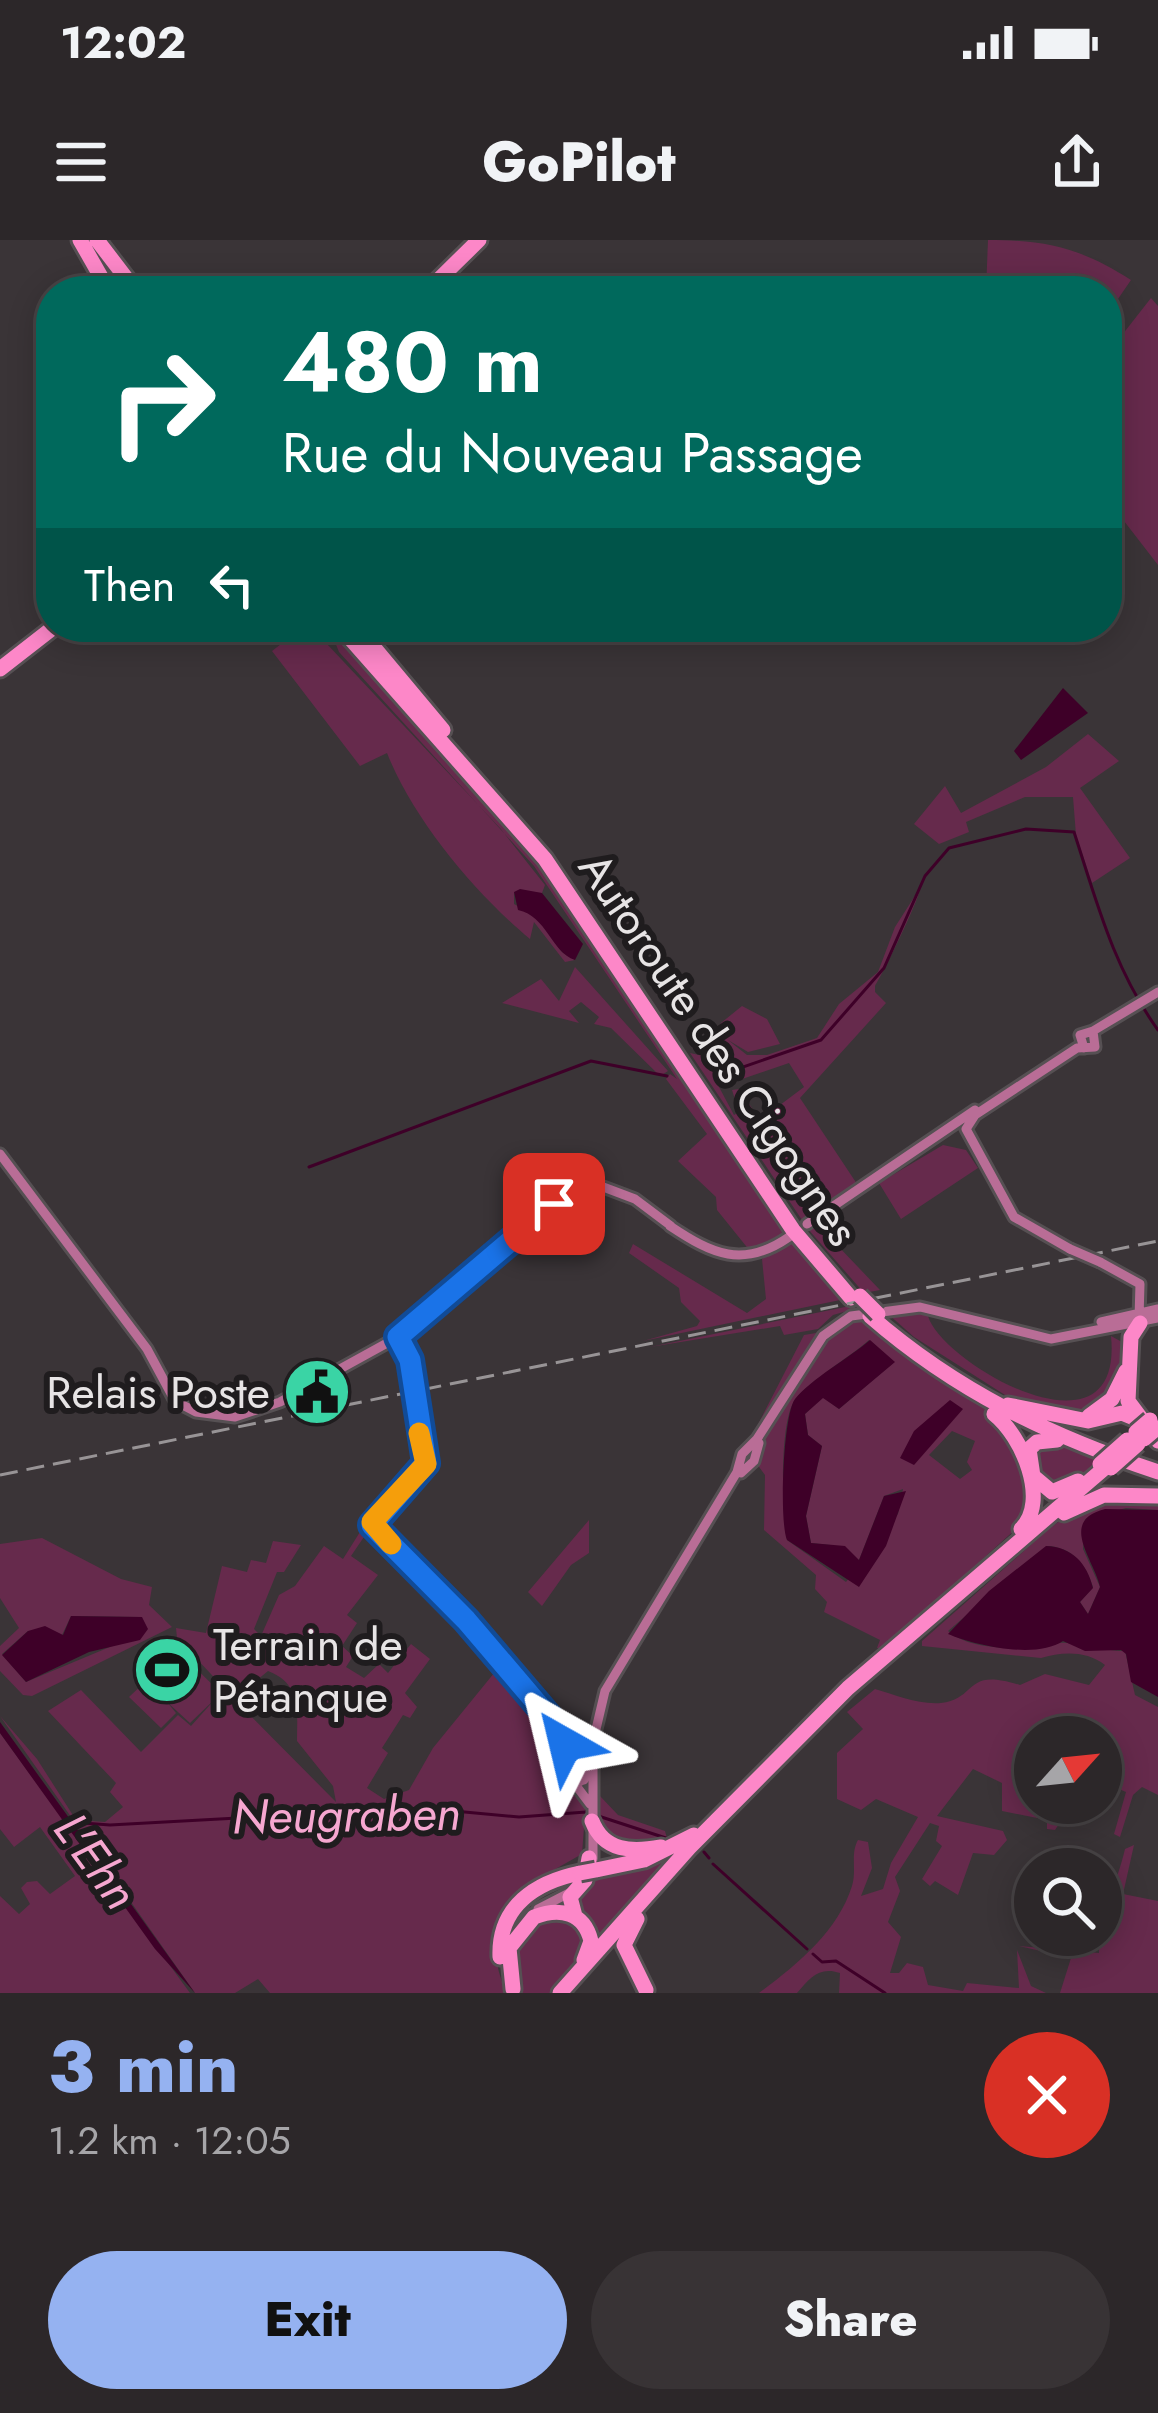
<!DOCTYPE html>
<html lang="en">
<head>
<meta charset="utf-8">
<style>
  body { margin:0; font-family:Jost,sans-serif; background:#383335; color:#f1f3f6; height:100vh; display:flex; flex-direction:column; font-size:45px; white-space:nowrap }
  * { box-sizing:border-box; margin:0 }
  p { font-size:39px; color:#a6a5a8 }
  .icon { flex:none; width:66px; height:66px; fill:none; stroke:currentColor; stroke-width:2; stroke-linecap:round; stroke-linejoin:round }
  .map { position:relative; height:1753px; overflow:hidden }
  .drawer { display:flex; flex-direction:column; background:#2c2729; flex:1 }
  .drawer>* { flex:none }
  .banner { position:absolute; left:36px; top:36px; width:1086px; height:366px; border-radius:48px; box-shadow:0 6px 30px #0003,0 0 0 3px #484446; background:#00695c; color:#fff; overflow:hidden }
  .needle { width:78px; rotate:63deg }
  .fabs { position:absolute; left:1014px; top:1476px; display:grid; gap:24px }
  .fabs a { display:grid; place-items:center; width:108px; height:108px; border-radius:50%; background:#2c2729; box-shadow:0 6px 30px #0003,0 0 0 3px #484446; font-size:60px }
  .pin { position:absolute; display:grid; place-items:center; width:102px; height:102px; color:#fff; margin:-51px; border-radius:24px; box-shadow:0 6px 18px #0006 }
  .me { position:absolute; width:132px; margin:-66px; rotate:323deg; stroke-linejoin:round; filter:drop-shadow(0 0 9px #0008) }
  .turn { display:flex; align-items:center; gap:42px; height:252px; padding:0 48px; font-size:54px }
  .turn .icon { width:156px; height:156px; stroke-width:2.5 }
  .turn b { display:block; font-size:84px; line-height:102px }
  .then { display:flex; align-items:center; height:114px; padding:0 48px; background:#0003; gap:24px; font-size:45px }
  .round { display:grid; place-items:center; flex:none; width:126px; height:126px; border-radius:63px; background:#383335 }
  .headline { display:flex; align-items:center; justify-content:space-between; height:204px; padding:0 48px }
  h1 { font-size:72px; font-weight:800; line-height:90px; color:#95b2f1 }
  .primary-button { display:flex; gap:24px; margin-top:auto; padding:24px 48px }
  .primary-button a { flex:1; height:138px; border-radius:72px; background:#95b2f1; color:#111; font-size:48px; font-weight:800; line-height:138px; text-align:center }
  .primary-button a+a { background:#383335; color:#f1f3f6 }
  .status { display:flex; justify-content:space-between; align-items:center; height:84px; padding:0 60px; background:#2c2729; direction:ltr }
  .status svg { height:33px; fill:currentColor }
  header { display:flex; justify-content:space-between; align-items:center; height:156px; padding:0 48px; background:#2c2729; font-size:54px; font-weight:800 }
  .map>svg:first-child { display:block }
  .green { fill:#662a4c; fill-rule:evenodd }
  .water { fill:#3e0028 }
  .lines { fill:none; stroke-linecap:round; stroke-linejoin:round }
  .stream { stroke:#3e0028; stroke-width:3 }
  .secondary-casing { stroke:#565053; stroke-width:15 }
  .highway-casing { stroke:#565053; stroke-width:21 }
  .secondary { stroke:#b96d96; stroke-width:9 }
  .highway { stroke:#fd87c8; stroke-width:15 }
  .rail { stroke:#989496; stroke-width:3; stroke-dasharray:18 9; stroke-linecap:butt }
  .secondary-bridge-casing { stroke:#565053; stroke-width:15; stroke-linecap:butt }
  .highway-bridge-casing { stroke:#565053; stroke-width:21; stroke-linecap:butt }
  .secondary-bridge { stroke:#b96d96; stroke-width:9 }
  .highway-bridge { stroke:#fd87c8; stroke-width:15 }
  .route-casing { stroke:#114b97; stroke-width:30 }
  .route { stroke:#1a73e8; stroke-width:21 }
  .slow { stroke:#f59e0b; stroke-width:21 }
  .labels { text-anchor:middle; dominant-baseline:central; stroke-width:12; stroke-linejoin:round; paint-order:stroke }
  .street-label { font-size:45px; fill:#e7e4e5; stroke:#1f1c1e }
  .poi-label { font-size:45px; fill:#e7e4e5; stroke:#1f1c1e; text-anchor:end }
  .water-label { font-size:48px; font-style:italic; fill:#f6a7d0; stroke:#1f1c1e }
</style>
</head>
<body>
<div class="status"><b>12:02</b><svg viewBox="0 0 49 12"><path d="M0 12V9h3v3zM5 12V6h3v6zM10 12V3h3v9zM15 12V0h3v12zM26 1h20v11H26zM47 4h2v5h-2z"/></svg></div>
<header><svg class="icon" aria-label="menu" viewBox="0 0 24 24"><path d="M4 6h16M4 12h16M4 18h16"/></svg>GoPilot<svg class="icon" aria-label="share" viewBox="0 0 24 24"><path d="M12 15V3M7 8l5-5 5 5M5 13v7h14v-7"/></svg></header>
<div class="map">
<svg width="1158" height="1753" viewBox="0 0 1158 1753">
  <rect width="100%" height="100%" fill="#3a3437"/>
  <path class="green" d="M988,0C1047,0 1081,8 1131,40L1107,75V51H986Z
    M1151,58L1158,66V325L1107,259V98L1115,104Z
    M279,387H311L500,588L545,645L542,653L514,652V664L536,676L562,712L575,720L565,722L534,682L530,699C476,654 414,581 387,513L360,526L272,411L285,401Z
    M329,387L530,607L787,991L750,1011L717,970L716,957L678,921L707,894L666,839L670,834L677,839L534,626L339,412Z
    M1088,494L1119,521L1080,548L1130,618L1092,643L1076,595L1073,557H1025L966,582L969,592L939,604L914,584L945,546L961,573L1046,527Z
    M920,648C920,658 884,732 875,746V752L886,763L800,858L857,944L802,980L690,813L699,815L721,783L742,766L767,779L780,804L748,812L728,800L747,815H767L817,798L839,764L878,732L895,687ZM789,823L804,847L760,880L739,849L732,850L739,872L734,875L719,847Z
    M575,727L668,831L660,836L611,788L594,784L599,777L581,762L569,771L579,783L502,763L541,739L559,761Z
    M943,905L966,910L978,928L901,979L879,943Z
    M816,983L880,1050L864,1053L808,989Z
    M794,1000L845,1059L643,1101L697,1086L700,1081L681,1062L679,1048L629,1013L633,1004L747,1073L766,1059L762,1019Z
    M850,1066L854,1069L833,1075L818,1089L784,1095L780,1086L650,1107Z
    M914,1071L928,1076C941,1123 1124,1229 1111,1096L1122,1102C1132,1140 1105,1156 1078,1177L1019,1164L914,1097L887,1073Z
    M858,1077L997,1178L1034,1260L1028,1278L883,1409L877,1408L880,1400L824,1372L827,1362L815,1349L816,1335L764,1290L765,1235L757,1224L765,1194L831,1091ZM869,1100L894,1122L839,1169L823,1157L805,1174L808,1195L822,1206L806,1276L811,1303L830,1305L859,1320L884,1256L903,1249L898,1274L846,1342L787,1300C782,1273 779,1181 795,1160C809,1141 850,1117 869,1100ZM952,1191L975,1201L967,1222L972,1230L960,1239L929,1215Z
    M822,1092L756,1196H752L804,1095Z
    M1053,1203L1103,1218L1074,1241L1044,1247L1033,1210Z
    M1117,1258L1158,1260V1270L1126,1268L1085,1279L1083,1309L1100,1347L1088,1374L1080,1362L1093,1347C1086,1324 1072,1307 1047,1306L948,1391C975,1414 1029,1408 1059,1403C1068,1401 1109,1412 1125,1411L1135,1455L1158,1467V1555L1142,1547L1133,1555L1120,1597L1114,1594L1126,1552L1101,1541V1497H1035V1563H1073L1055,1590L1047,1589V1580L1002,1571V1543L973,1529L937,1576L1003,1591L1007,1600L994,1615L973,1613L958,1655L935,1641L930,1646L922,1639L942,1606L936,1601L939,1586L930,1583L895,1637L900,1651L888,1682L901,1697L890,1733H899L907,1723L923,1727L928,1745L963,1751L967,1743L1019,1748L1017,1710L1031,1746L1046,1753H839L840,1733C819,1726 810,1738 797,1753H759C797,1725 838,1691 852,1646C857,1630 850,1614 858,1600L868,1602L872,1628L861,1656L883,1649L891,1623L918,1577L876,1559L861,1570L837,1559V1513L863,1489L847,1472L875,1449C896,1455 919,1465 941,1463C979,1458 963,1427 1020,1445L1045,1434L1089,1445L1105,1425C1086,1410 1061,1412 1041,1418L922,1406V1401L1051,1287L1073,1272Z
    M589,1280V1313L571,1325L542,1366L528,1352Z
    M365,1284L370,1288L351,1316L378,1335L347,1375L357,1383L342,1406L353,1416L346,1427L364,1438L379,1424L388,1433L411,1404L430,1419L405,1453L417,1467L410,1478L403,1475L382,1508L388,1513L367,1548L384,1559L409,1550L433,1508L499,1427L549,1483L568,1540L586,1561L582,1614L529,1644L509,1667L540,1640L577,1626L585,1613L588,1568L586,1623L583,1630C522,1645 474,1686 507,1753H270L258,1739L235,1753H195L0,1476L37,1519L76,1580L105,1582L123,1567L110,1552L116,1543L48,1471L81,1450L141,1512L178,1475L191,1486L217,1457L190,1483L167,1462L176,1473L161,1488L129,1457L146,1441L138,1432L169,1402L221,1453L226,1450L177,1398L176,1388L206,1393L222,1326L247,1332L251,1320L266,1323L273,1301L301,1305L284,1332H277L254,1389L261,1396L279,1355L295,1346L324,1306L343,1319ZM268,1431C302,1444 297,1472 297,1501L333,1546L336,1562L234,1459Z
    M42,1298L121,1339L152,1347L149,1365L172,1387L32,1456L23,1455L0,1431V1406L19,1388L0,1358V1304ZM71,1376L141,1377L117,1404L26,1442L2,1414L28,1391L62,1395Z
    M0,1493L190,1753H0V1656L19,1674L30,1664L21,1648L27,1642L37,1641L50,1654L75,1636L40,1587L14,1607L0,1589Z
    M600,1556L618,1575L665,1591L668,1602L611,1601L596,1577Z
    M684,1603L591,1713L574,1658L592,1635Z
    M1134,1605L1123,1654L1158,1661V1753H1060L1071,1718L1019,1706L1099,1713C1099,1681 1117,1643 1125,1609Z
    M558,1675L583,1687L584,1713L552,1753H520C499,1711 517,1686 558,1675Z"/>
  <path class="water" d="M1063,448L1088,473L1021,520L1014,511Z
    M520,649L542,653L583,704L575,720C551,712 547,676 518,670L514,652Z
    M870,1100L895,1122L839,1169L823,1158L805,1174L808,1195L822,1206L806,1276L811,1303L845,1306L859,1320L884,1256L906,1251L886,1306L859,1347L787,1300C779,1281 783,1175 795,1159C810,1140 850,1117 870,1100Z
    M950,1160L963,1169L914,1225L900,1218L914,1191Z
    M1105,1269L1158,1270V1457L1131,1442L1126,1414L1121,1410L1085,1411L1063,1401C1037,1419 976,1406 948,1394L989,1351L1046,1306C1072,1307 1087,1323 1093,1348L1080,1362L1088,1374L1100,1347C1094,1319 1058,1281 1105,1269Z
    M71,1376L142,1377L148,1389L140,1400L89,1412L26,1442L2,1415L28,1391L45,1386L63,1395Z
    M0,1482L195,1753L155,1709L0,1493Z"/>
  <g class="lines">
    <path class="stream" d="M717,836L821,800L884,728L925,636L949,608L1026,589L1074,592C1097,663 1114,729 1158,790
      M309,927L591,821L667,836
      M70,1582L110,1585L422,1568L519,1577L586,1572L672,1600
      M704,1612L709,1618
      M713,1624L807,1709
      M813,1714L822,1722L836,1721L885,1753"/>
    <g class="secondary-casing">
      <path id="secondary" d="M1093,791L1158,752
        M0,914L147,1109L175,1161L196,1172L235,1177L280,1162L398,1097L548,968L590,942L635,959L671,986
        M807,984L975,870
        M670,986C712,1014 743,1029 789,997
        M1070,1009L1014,977L966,889L975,875L1077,808L1095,807L1093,791L1080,795L1084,808
        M1100,1022L1140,1044L1139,1078
        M1101,1082L1158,1069
        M398,1097L410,1120L423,1226
        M423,1226L372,1286L466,1380L558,1488L570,1534L581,1541
        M741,1233L754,1221L759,1203
        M593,1529V1619
        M568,1535L590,1564
        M584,1540L605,1451L737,1232L742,1214L757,1199L823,1096L851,1076L920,1067L1051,1099L1158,1078
        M538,1669L571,1652"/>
    </g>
    <g class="highway-casing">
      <path id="highway" d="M80,0L109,51
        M97,0L136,51
        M427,51L479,0
        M340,387L545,619L793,990L851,1058
        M357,387L443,490
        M0,429L54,387
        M870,1076C956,1151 1050,1196 1158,1232
        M1140,1083L1131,1097L1128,1161L1158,1201
        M1008,1165L1088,1181L1122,1173L1139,1180
        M994,1174C1022,1196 1050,1261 1021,1289
        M1089,1176L1112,1159L1126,1131
        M1057,1200L1037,1202L1029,1209L1033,1236L1052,1252L1078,1241
        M1064,1273L1104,1255L1158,1256
        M592,1581C604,1612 632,1612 661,1607
        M596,1630L644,1620L694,1595
        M575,1676L570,1657L585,1640L589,1618
        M637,1679L624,1705L646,1750
        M500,1717C498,1666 536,1642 580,1633
        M513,1749L509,1708L534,1677C560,1667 584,1672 591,1701L584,1720
        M560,1753L689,1608L848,1448L1107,1226"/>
    </g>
    <use href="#secondary" class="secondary"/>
    <use href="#highway" class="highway"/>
    <path class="rail" d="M0,1235L1158,1001"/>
    <g class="secondary-bridge-casing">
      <path id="secondary-bridge" d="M1070,1009L1100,1022"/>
    </g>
    <g class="highway-bridge-casing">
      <path id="highway-bridge" d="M860,1056L878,1074
        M1136,1192L1150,1180
        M1144,1199L1157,1188
        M1100,1224L1127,1200
        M1111,1228L1138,1204
        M580,1633L596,1630"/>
    </g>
    <use href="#secondary-bridge" class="secondary-bridge"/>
    <use href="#highway-bridge" class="highway-bridge"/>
  </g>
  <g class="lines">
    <g class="route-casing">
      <path id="route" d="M554,964L398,1097L410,1120L426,1223L372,1285L466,1380L558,1488L565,1504"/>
    </g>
    <use href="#route" class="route"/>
    <path class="slow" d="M391,1304L372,1282L426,1224L419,1193"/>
  </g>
  <defs>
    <g id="civic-disc" transform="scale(3.45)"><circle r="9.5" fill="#3ad4a5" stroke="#1f1c1e"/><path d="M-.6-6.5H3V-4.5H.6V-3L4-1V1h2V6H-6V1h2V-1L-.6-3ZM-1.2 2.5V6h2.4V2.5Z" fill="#111"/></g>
    <g id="stadium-disc" transform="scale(3.45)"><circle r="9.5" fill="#3ad4a5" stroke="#1f1c1e"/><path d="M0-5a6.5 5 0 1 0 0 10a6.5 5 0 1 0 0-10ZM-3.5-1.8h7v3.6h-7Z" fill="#111"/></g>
  </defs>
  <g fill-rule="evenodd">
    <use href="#civic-disc" x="317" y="1152"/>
    <use href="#stadium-disc" x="167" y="1430"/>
  </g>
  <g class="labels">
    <g class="street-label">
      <text transform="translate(719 809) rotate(56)">Autoroute des Cigognes</text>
    </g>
    <g class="poi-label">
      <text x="270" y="1152">Relais Poste</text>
      <text x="213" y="1404" text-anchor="start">Terrain de<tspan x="213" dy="52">Pétanque</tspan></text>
    </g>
    <g class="water-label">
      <text transform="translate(346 1575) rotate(-1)">Neugraben</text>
      <text transform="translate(96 1621) rotate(54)">L'Ehn</text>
    </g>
  </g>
</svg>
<div class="fabs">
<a><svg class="needle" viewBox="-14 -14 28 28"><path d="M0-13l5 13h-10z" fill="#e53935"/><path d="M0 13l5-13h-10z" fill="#a6a5a8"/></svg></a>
<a><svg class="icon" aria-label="search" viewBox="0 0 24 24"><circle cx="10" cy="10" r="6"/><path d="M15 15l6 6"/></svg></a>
</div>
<div class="pin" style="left:554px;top:964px;background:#d93025"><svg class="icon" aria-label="arrive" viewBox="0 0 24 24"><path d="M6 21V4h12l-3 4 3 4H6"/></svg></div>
<svg class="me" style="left:565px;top:1504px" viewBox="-20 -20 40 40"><path d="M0-17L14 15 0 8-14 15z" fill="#1a73e8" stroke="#fff" stroke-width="4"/></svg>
<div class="banner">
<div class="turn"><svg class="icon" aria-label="right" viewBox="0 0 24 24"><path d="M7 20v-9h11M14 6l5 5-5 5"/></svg><div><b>480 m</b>Rue du Nouveau Passage</div></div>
<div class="then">Then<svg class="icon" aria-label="left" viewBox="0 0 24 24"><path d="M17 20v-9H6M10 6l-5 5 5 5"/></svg></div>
</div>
</div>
<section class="drawer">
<div class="headline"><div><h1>3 min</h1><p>1.2 km · 12:05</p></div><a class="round" style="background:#d93025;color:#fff"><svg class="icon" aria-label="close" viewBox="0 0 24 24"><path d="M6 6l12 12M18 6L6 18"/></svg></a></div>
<div class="primary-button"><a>Exit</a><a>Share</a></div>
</section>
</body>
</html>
